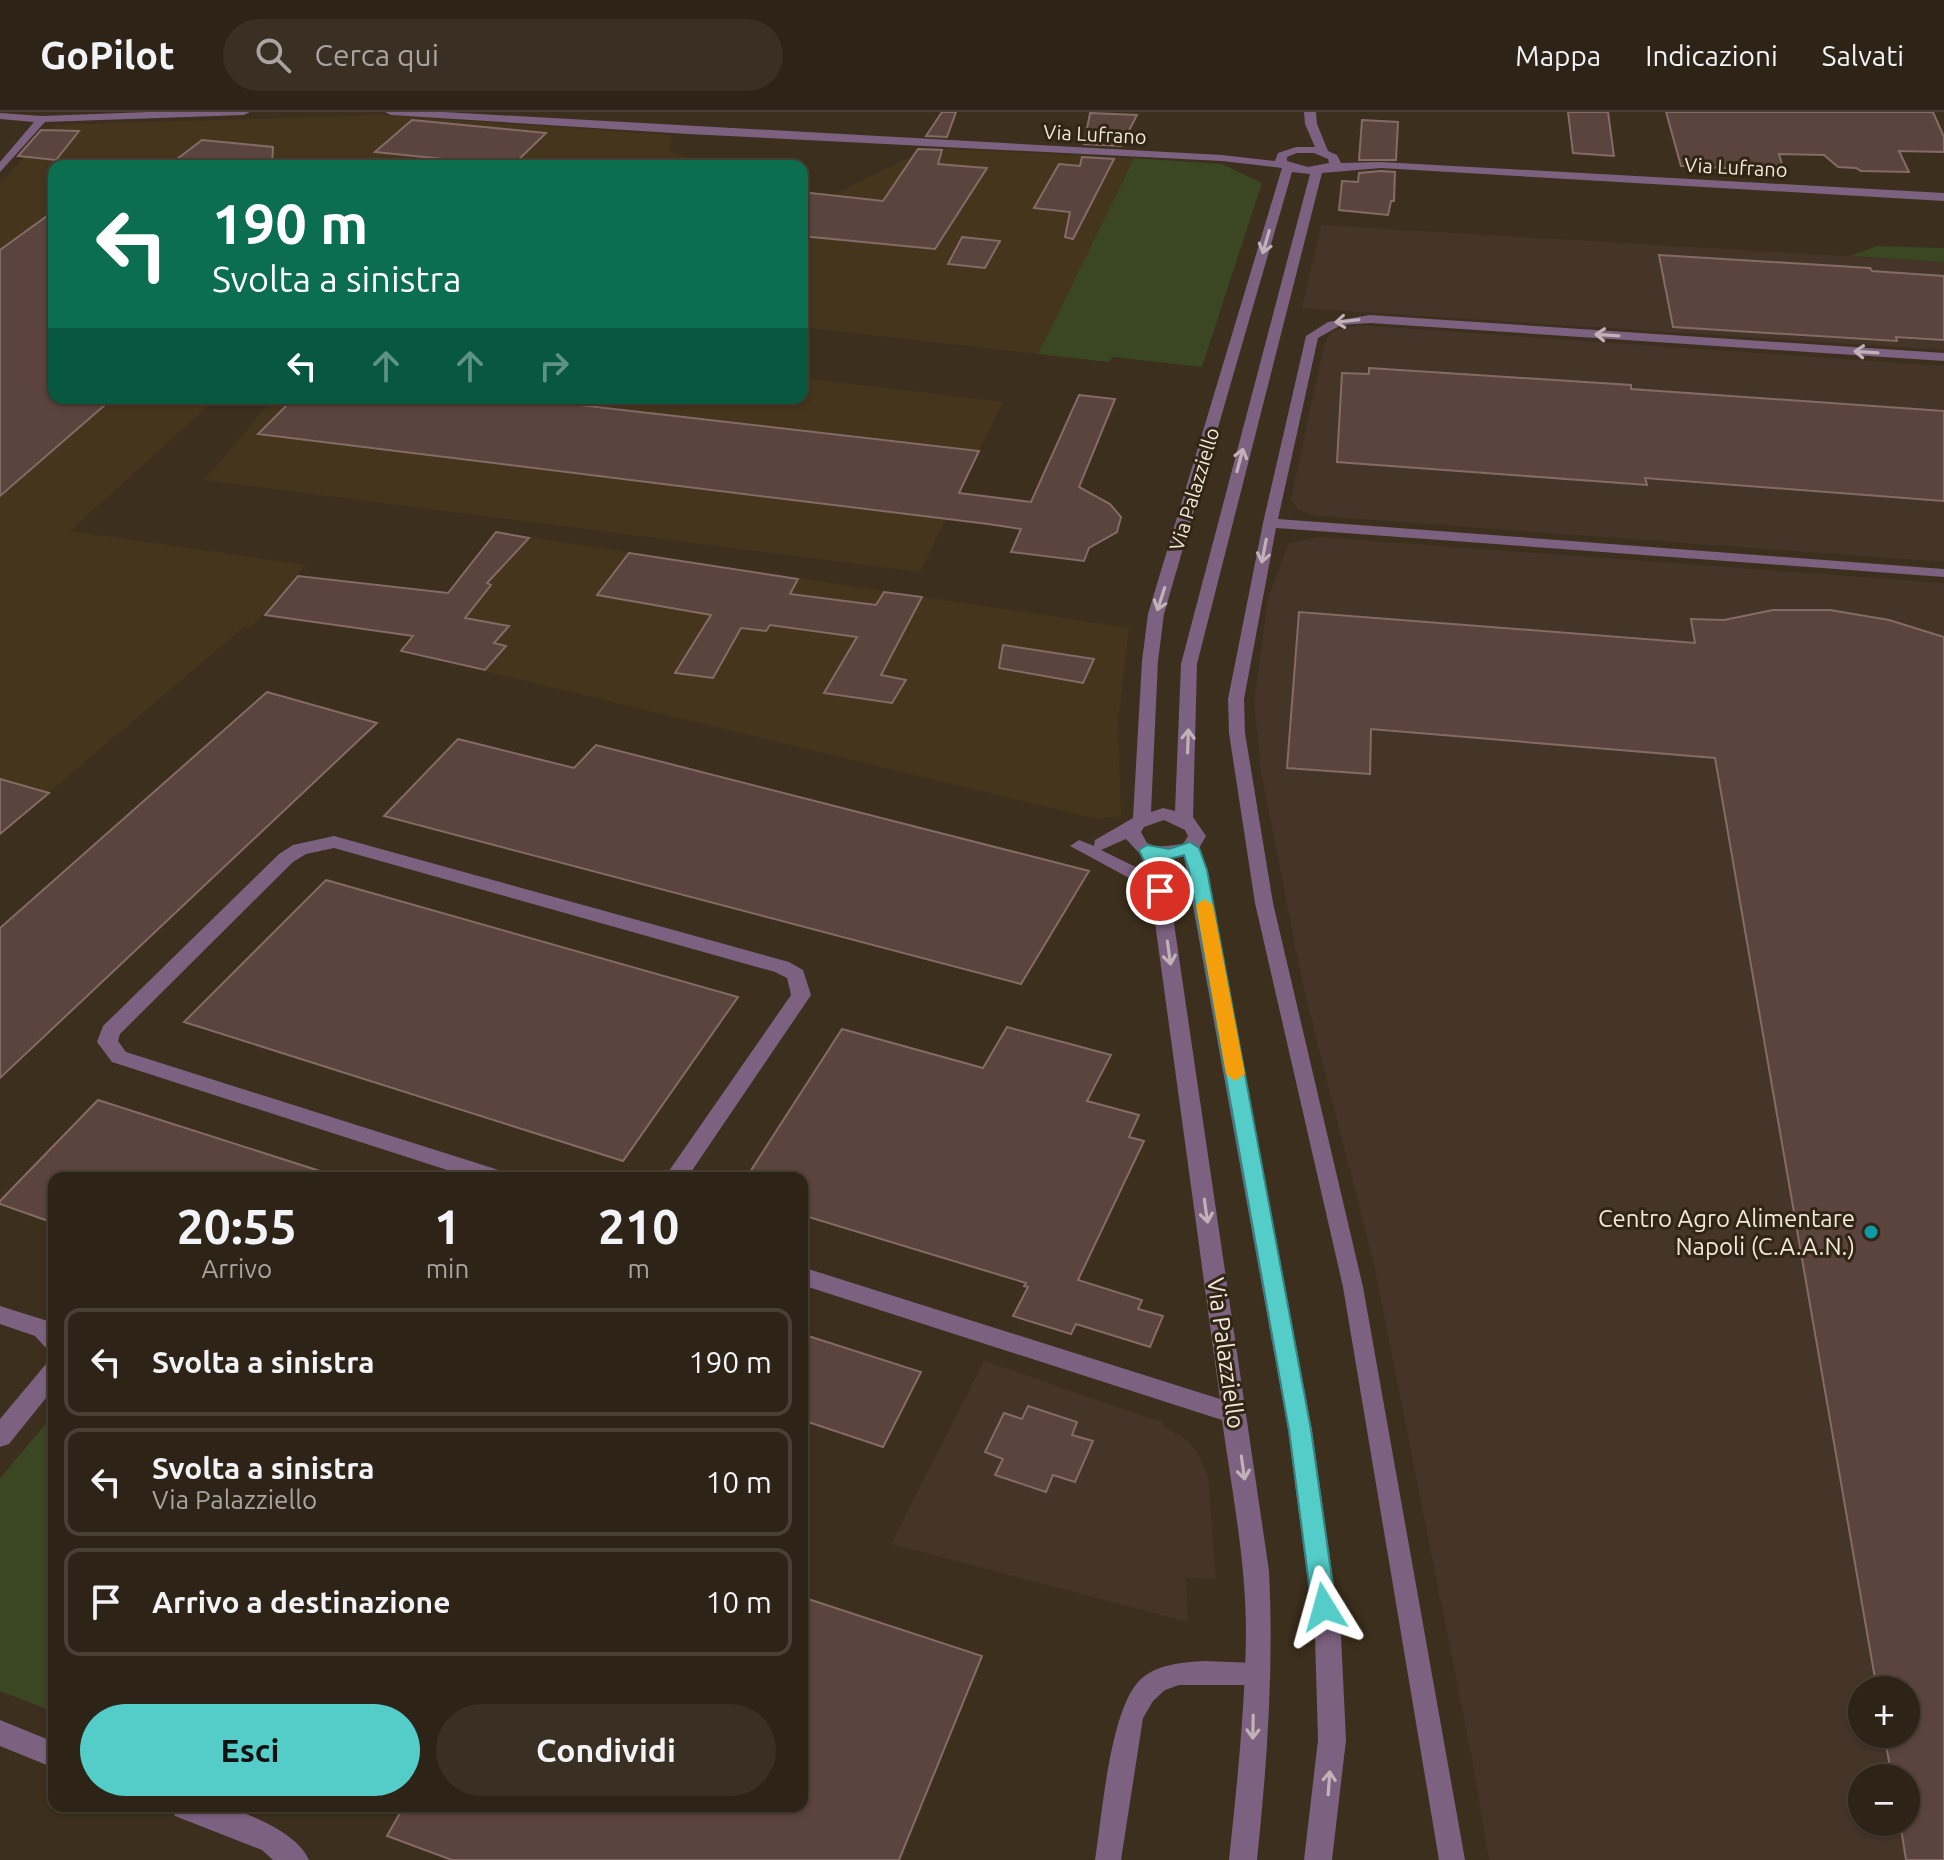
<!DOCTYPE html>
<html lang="it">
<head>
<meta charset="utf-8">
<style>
  body { margin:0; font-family:Ubuntu,sans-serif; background:#392f23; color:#f1f3f6; height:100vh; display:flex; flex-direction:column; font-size:30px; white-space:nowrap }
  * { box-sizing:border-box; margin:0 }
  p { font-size:26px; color:#a7a4a1 }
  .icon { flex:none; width:44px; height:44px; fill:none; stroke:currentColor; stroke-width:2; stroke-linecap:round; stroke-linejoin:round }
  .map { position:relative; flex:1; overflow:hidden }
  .drawer { position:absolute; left:48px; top:1060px; width:760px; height:640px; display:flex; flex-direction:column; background:#2d2316; border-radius:16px; box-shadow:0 2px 6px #0004,0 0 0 2px #484035 }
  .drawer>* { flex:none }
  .hud { position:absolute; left:48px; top:48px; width:760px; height:244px; border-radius:16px; box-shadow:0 2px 6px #0004,0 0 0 2px #484035; background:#0b6e4f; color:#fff; overflow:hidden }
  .controls { position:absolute; left:1848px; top:1564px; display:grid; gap:16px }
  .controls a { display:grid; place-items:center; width:72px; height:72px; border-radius:50%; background:#2d2316; box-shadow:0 2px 6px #0004,0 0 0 2px #484035; font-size:40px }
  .pin { position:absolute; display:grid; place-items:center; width:68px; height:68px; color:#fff; margin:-34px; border:4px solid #fff; border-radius:50%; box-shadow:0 2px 8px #0007 }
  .me { position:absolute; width:88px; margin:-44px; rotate:352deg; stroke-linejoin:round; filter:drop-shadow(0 0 6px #0008) }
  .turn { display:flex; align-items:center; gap:28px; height:168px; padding:0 32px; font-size:36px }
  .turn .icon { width:104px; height:104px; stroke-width:2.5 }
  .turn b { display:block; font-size:56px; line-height:68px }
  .lanes { display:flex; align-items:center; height:76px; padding:0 32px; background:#0003; justify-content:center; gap:40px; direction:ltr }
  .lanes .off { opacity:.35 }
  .eta { display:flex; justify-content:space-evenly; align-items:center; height:136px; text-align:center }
  .eta b { font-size:48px; font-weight:700; line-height:56px }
  .cta { display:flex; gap:16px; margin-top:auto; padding:16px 32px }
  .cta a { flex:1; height:92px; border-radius:48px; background:#54cdc8; color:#111; font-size:32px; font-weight:700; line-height:92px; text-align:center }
  .cta a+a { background:#392f23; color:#f1f3f6 }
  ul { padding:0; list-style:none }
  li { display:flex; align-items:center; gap:24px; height:108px; margin:0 16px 12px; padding:0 16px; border:4px solid #484035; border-radius:16px }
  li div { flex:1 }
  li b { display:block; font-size:30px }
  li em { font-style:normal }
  header { display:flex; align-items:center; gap:48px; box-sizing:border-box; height:112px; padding:0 40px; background:#2d2316; border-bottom:2px solid #484035 }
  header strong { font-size:38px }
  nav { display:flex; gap:44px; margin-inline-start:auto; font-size:28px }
  .search { width:560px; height:72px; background:#392f23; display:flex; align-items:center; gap:20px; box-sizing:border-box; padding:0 28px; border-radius:44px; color:#a7a4a1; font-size:30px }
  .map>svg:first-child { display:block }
  .commercial { fill:#453529; fill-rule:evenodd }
  .built { fill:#46351d }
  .green { fill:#3b4622 }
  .building { fill:#5b433e; stroke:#856b66; stroke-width:2 }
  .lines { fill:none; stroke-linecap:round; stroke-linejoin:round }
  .lane { fill:#7c6180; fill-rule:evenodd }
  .street { fill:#7c6180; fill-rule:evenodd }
  .oneway { stroke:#c2b2b8 }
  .route { fill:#54cdc8; stroke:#378582; stroke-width:2 }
  .slow { fill:#f59e0b }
  .culture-dot { fill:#0f9aa8; stroke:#312513; stroke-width:3 }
  .labels { text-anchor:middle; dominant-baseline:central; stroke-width:6; stroke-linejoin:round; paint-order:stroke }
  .far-street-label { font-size:20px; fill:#f0e8dd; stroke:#312513 }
  .poi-label { font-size:24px; fill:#f0e8dd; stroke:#312513; text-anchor:end }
  .street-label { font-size:24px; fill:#f0e8dd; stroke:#312513 }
</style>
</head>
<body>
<header>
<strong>GoPilot</strong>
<div class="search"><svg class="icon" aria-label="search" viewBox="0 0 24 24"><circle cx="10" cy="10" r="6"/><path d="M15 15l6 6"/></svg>Cerca qui</div>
<nav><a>Mappa</a><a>Indicazioni</a><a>Salvati</a></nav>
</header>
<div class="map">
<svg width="1944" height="1748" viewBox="0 0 1944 1748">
  <rect width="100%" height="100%" fill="#3c2f1d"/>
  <path class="commercial" d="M1321,113L1944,150V238L1302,196Z
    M1356,213L1944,254V450L1317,404L1298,398L1291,387L1324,234L1331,220Z
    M1319,425L1944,471V1748H1489L1474,1657L1374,1153L1304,878L1261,660L1254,591L1268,486L1289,431ZM1862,1578H1906V1622H1862ZM1862,1666H1906V1710H1862Z
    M984,1249L1164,1311L1163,1315L1182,1324L1198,1341L1208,1365L1216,1467L1186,1466L1188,1510L891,1432Z"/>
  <path class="built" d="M381,3L672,23L670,40L716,54H54V286H217L70,419L306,453L251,516L244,515L0,722V71L55,13Z
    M928,36L1134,46L1038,242L802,215V80L835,82Z
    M802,266L1003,290L920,460L204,368L274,286H802Z
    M496,420L1129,516L1118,609L1121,704L1097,707L401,539Z"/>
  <path class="green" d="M1134,46L1222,52L1262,71L1202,255L1113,245L1108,250L1038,242Z
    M1877,134L1944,136V150L1850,144Z
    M54,1302V1600L0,1579V1366Z"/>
  <path class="building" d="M942,0H956L947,25L926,24Z
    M1568,0H1608L1614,44L1573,41Z
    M1666,0H1933L1944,25V40L1899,39L1909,60L1861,59L1856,56L1838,55L1824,43L1779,42L1784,59L1681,54Z
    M1090,1L1137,3L1121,34L1084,32Z
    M412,8L546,21L512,54L375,40Z
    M1362,8L1398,10L1396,48H1359Z
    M41,18L79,19L56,48L18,44Z
    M202,28L273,35L272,54H168Z
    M918,37L942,38L938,52L987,56L935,137L802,124V80L883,89Z
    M1082,45L1114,47L1073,127L1065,125L1070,100L1034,96L1059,52L1080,54Z
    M1381,59L1395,60L1394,89H1391L1388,103L1339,98L1342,69L1358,70L1359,61Z
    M54,99V286H113L0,384V138Z
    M962,125L1000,129L985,156L948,152Z
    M1659,143L1870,156L1872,159L1944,164V228L1896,225L1897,229L1673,215Z
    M1369,256L1631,273V277L1944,299V389L1645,366L1647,373L1337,350L1342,261L1369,262Z
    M1079,283L1115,287L1079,375L1110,392L1121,405L1117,420L1089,436L1084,449L1011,440L1021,417L988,412L258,322L294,286H518L979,339L959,381L1031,390Z
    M496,420L529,426L487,471L491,473L465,506L509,514L494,531L506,534L485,558L401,539L413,524L265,503L298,464L448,481Z
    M629,441L798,467L790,482L876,493L884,480L922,485L881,563L906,568L892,591L824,581L857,525L770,513L766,519L741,516L713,566L675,561L711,503L597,483Z
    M1773,498H1830L1889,508L1944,525V1748H1906L1900,1710H1906V1666H1892L1884,1622H1906V1578H1877L1715,646L1371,617L1370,662L1287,656L1299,500L1695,531L1691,507L1724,508Z
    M1003,533L1094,547L1083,571L999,556Z
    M267,580L377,611L0,966V816Z
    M458,627L574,656L596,633L1089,759L1021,872L384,704Z
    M0,667L49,681L0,722Z
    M326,768L738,885L623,1049L184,910Z
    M1007,915L1111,943L1087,989L1139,1003L1129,1025L1144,1029L1078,1168L1142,1188L1138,1197L1163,1204L1150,1235L1076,1212L1071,1222L1013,1204L1028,1175L1024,1174L1026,1171L802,1103V1066H746L842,917L983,956Z
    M98,988L323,1060L322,1066H54V1111L0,1092V1089Z
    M802,1222L921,1260L883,1335L802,1308Z
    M1028,1294L1077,1310L1072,1323L1093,1329L1075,1370L1053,1363L1046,1380L995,1363L1003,1347L985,1340L1004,1301L1022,1307Z
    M802,1485L982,1544L899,1748H452L387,1724L404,1694H802Z"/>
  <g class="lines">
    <path class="lane" d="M1370,203L1944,241V249L1370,211L1341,213L1318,226L1278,407L1944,457V465L1276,416L1244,587L1245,621L1273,791L1363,1175L1465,1748H1439L1343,1175L1255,791L1229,621L1228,587L1263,411L1306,224L1328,210Z
      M1205,1549L1256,1551L1265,1554L1268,1562L1265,1570L1256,1573H1179L1165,1578L1153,1589L1143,1606L1121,1748H1095C1102,1704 1110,1597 1140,1568C1156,1552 1184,1550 1205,1549Z"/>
    <path class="street" d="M148,0H250L244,3L45,10L0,60V50L34,10L0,7V1L42,4Z
      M385,0H443L1222,43L1275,49L1278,41L1296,35H1315L1305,12L1304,0H1316L1317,12L1328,39L1337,43L1341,51L1381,50L1944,81V89L1381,56L1322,61L1197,552L1193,705L1206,724L1199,736L1207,758L1312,1318L1341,1524L1346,1628L1332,1748H1304L1318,1628L1315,1524L1288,1318L1184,744L1161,747L1166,757L1269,1459C1274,1556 1267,1652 1257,1748H1229C1237,1673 1245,1597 1246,1521C1246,1450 1232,1379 1222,1308L802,1173V1155L1220,1287L1151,781L1131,767L1070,734L1079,728L1094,734L1095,728L1133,706L1142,549L1148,502L1282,56L1222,49L688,22L391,3ZM1297,41H1314L1328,47L1329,51L1308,55L1287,49V45ZM1292,60L1310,62L1181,552L1175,699L1163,696L1151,700L1158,549L1164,502ZM1164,708L1185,718L1188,724L1183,732L1157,735L1147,731L1141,720L1144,715ZM1126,727L1140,742L1148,761L1101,738Z
      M334,724L789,850L803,858L811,883L687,1066H664L791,883L787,866L775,860L334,736L306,742L293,750L120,922L118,929L126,940L505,1060L508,1066H472L112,950L97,930L103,914L279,742L293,733Z
      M0,1194L51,1210L54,1238L46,1236L35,1224L0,1212Z
      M54,1249V1276L9,1332L0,1335V1307L46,1252Z
      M0,1608L54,1630V1656L0,1634Z
      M171,1694C186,1694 206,1691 221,1694C249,1701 298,1721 309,1748H273L262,1738L175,1704Z"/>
  </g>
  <defs><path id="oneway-shaft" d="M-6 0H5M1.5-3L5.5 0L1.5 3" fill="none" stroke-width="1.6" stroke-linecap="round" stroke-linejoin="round" transform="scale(2)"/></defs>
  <g class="oneway">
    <use href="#oneway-shaft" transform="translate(1266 130) rotate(106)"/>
    <use href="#oneway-shaft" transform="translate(1347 209) rotate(174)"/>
    <use href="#oneway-shaft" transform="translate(1607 223) rotate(-176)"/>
    <use href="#oneway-shaft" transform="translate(1866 240) rotate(-176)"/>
    <use href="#oneway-shaft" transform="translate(1240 348) rotate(-75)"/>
    <use href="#oneway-shaft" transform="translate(1264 439) rotate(101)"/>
    <use href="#oneway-shaft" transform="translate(1161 487) rotate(108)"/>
    <use href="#oneway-shaft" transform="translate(1188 629) rotate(-88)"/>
    <use href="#oneway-shaft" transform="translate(1169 841) rotate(82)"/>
    <use href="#oneway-shaft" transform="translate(1206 1099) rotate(82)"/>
    <use href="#oneway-shaft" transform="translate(1243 1356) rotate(82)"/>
    <use href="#oneway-shaft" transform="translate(1253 1615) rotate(91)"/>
    <use href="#oneway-shaft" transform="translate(1329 1671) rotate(-86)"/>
  </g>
  <path class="route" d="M1190,730L1199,736L1207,758L1311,1318L1336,1495L1332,1502L1324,1505L1315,1502L1312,1495L1289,1318L1189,758L1184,743L1170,747L1159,746L1165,757L1169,779L1166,783H1154L1148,757L1139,738L1147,733L1169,737Z"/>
  <path class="slow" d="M1204,787L1213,793L1245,962L1235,969L1226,962L1196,793Z"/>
  <circle class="culture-dot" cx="1871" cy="1120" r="8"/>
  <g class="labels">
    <g class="far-street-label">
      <text transform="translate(1095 22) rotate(3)">Via Lufrano</text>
      <text transform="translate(1736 55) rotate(3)">Via Lufrano</text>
      <text transform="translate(1194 377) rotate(-73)">Via Palazziello</text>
    </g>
    <g class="poi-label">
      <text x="1855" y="1106">Centro Agro Alimentare<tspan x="1855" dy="28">Napoli (C.A.A.N.)</tspan></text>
    </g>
    <g class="street-label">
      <text transform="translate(1226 1241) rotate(82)">Via Palazziello</text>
    </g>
  </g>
</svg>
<div class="controls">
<a>+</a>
<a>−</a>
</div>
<div class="pin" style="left:1160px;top:779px;background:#d93025"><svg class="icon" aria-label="arrive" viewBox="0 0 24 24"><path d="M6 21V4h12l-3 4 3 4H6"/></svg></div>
<svg class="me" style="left:1324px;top:1495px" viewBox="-20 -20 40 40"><path d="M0-17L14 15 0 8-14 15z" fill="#54cdc8" stroke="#fff" stroke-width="4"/></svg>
<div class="hud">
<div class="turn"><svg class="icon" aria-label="left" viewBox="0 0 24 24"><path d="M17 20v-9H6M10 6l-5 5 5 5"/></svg><div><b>190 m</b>Svolta a sinistra</div></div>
<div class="lanes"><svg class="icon" aria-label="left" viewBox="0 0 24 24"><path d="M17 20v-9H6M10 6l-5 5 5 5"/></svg><svg class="icon off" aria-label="ahead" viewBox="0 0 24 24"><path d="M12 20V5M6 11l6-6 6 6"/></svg><svg class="icon off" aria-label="ahead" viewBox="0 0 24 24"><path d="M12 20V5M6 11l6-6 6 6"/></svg><svg class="icon off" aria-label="right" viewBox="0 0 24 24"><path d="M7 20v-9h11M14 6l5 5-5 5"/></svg></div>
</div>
<section class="drawer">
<div class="eta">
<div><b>20:55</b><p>Arrivo</p></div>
<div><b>1</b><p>min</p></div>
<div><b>210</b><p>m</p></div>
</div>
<ul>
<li><svg class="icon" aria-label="left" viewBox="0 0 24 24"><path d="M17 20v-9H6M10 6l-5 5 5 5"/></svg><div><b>Svolta a sinistra</b></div><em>190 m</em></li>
<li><svg class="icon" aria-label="left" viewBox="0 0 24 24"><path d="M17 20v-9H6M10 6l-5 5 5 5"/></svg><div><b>Svolta a sinistra</b><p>Via Palazziello</p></div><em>10 m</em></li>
<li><svg class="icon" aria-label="arrive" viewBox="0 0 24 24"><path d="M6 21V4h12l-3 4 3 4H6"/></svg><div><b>Arrivo a destinazione</b></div><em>10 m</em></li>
</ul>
<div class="cta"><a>Esci</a><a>Condividi</a></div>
</section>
</div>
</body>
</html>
